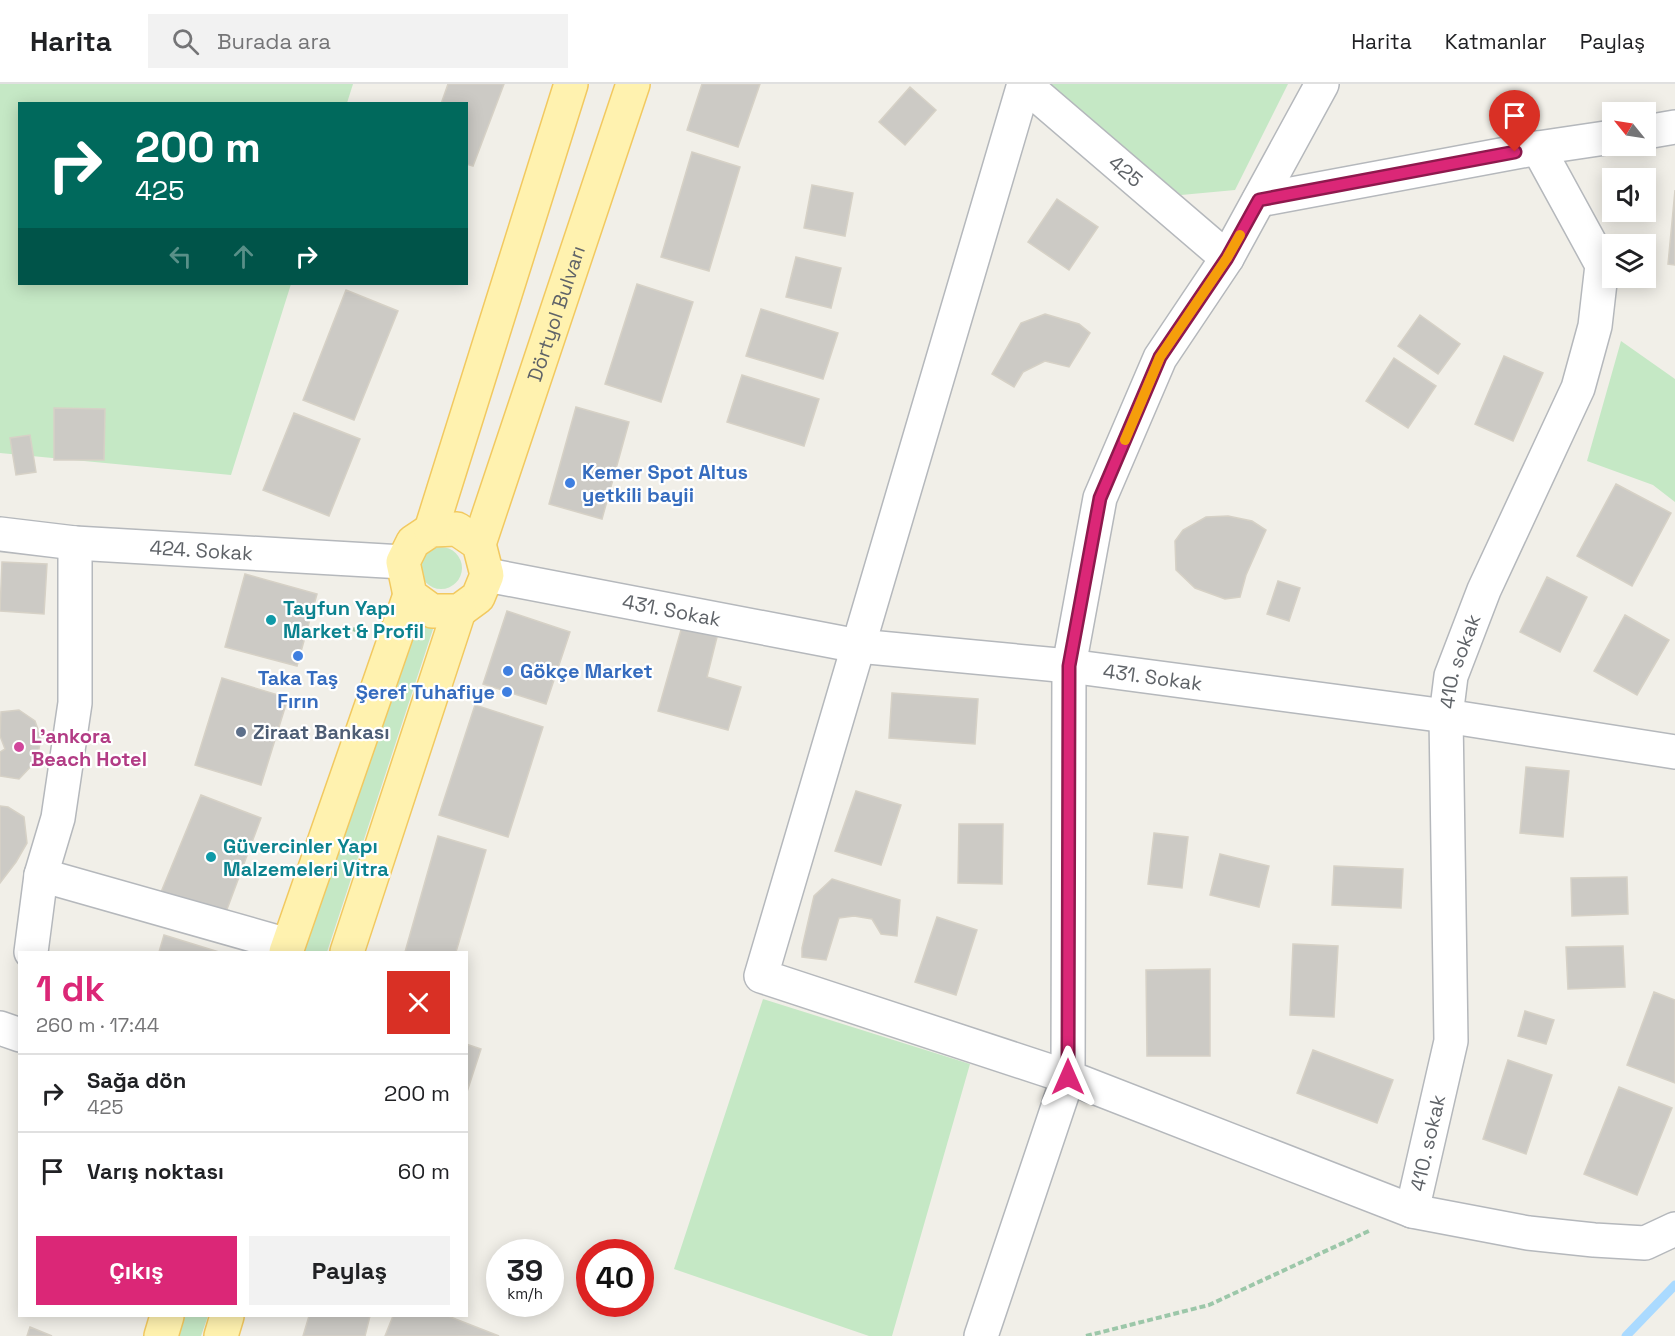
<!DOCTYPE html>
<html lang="tr">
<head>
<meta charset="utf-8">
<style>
  body { margin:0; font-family:"Space Grotesk",sans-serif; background:#f2f2f2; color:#202124; height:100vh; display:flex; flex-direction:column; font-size:22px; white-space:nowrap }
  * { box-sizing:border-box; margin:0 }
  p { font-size:20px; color:#757577 }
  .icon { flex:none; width:33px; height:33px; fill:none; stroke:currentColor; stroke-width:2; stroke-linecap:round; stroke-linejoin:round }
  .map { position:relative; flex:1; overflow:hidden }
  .side { position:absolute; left:18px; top:867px; width:450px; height:366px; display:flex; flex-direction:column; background:#fff; border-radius:0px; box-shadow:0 3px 15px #0003 }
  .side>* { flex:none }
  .hud { position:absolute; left:18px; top:18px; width:450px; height:183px; border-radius:0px; box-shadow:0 3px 15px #0003; background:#00695c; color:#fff; overflow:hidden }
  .needle { width:39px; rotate:300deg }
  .tools { position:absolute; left:1602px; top:18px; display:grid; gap:12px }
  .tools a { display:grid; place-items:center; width:54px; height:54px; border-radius:0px; background:#fff; box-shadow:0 3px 15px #0003; font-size:30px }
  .speed { position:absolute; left:486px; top:1155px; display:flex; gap:12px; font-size:30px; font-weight:700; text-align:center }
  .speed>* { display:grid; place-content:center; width:78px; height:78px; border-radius:50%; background:#fff; box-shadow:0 3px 15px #0003; line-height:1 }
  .speed small { font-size:15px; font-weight:400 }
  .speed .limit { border:9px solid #d22; background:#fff; color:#111 }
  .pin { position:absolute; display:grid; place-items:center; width:51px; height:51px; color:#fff; margin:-62px -26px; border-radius:50% 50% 50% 0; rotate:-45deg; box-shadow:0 0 6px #0007 }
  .pin .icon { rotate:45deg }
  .me { position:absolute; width:66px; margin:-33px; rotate:0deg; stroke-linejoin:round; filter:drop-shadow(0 0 4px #0008) }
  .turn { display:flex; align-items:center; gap:21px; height:126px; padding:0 18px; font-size:27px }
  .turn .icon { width:78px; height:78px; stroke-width:2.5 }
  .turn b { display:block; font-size:42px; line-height:51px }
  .lanes { display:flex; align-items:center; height:57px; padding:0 18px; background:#0003; justify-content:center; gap:30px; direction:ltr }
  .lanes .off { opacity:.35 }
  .round { display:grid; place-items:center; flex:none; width:63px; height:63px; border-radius:0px; background:#f2f2f2 }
  .summary { display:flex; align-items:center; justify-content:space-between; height:102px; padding:0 18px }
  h1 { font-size:36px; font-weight:800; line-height:45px; color:#db2777 }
  .primary-button { display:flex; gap:12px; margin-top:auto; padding:12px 18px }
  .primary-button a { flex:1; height:69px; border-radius:0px; background:#db2777; color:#fff; font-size:24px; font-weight:800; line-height:69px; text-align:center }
  .primary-button a+a { background:#f2f2f2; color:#202124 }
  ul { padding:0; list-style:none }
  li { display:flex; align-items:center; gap:18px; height:78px; padding:0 18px; border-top:2px solid #e0e0e0 }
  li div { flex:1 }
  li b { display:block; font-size:22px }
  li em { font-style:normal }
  header { display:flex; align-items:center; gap:36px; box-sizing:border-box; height:84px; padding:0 30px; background:#fff; border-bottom:2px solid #e0e0e0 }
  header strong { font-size:28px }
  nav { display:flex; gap:33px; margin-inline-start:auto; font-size:21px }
  .search { width:420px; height:54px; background:#f2f2f2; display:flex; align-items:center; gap:15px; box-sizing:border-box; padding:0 21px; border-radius:0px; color:#757577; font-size:22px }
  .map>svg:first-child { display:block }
  .green { fill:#c5e8c5 }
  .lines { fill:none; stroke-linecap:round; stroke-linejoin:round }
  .stream { stroke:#aadaff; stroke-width:9 }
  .building { fill:#cccac5; stroke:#d6d1c6; stroke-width:1.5 }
  .minor-casing { stroke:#b5b8bc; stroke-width:36 }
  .major-casing { stroke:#f2c960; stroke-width:36 }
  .path { stroke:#9cc7a9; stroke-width:4; stroke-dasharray:6 3; stroke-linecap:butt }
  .minor { stroke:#fff; stroke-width:33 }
  .major { stroke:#fff2af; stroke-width:33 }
  .route-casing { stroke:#8e194d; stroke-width:15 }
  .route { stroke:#db2777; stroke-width:10 }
  .slow { stroke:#f59e0b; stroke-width:10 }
  .shop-dot { fill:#3f7fe0; stroke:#fff; stroke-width:2 }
  .culture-dot { fill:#0f9aa8; stroke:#fff; stroke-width:2 }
  .service-dot { fill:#5c6f8a; stroke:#fff; stroke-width:2 }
  .hotel-dot { fill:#d1479c; stroke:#fff; stroke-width:2 }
  .labels { text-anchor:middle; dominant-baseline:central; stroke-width:4.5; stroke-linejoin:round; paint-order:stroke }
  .street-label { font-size:20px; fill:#5f6368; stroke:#fff }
  .shop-label { font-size:20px; font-weight:bold; fill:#366cbe; stroke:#fff; text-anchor:start }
  .culture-label { font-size:20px; font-weight:bold; fill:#0d838f; stroke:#fff; text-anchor:start }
  .service-label { font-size:20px; font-weight:bold; fill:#4e5e75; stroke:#fff; text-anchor:start }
  .hotel-label { font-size:20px; font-weight:bold; fill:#b23c85; stroke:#fff; text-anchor:start }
</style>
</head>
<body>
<header>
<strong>Harita</strong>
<div class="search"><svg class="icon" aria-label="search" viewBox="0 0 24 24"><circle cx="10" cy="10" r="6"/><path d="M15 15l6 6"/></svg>Burada ara</div>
<nav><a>Harita</a><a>Katmanlar</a><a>Paylaş</a></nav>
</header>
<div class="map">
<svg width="1675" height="1252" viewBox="0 0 1675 1252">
  <rect width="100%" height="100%" fill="#f1efe8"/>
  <path class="green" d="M0,0H353L347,19L20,20V200H291L231,391L0,369Z
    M1047,0H1288L1235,106L1181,111Z
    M1621,257L1675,295V418L1653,401L1587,377Z
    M420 484a21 21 0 1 1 42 0a21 21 0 1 1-42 0Z
    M410,531L435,539L327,868H302Z
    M763,915L970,980L892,1252H869L674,1185Z
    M185,1232H208L201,1252H178Z"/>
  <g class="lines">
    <path class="stream" d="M1626,1252L1675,1201"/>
  </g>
  <path class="building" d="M448,0H504L473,82L466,80V20H441Z
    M702,0H760L738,63L687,46Z
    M910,3L936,26L905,61L879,38Z
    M692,68L740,83L709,187L661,173Z
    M812,101L853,109L845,152L804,144Z
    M1675,106V181L1668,180Z
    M1057,115L1098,143L1069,186L1028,158Z
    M796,173L841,184L831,224L786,213Z
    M637,200L693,218L661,318L605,300Z
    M346,206L398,227L354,336L303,316Z
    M761,225L838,249L823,295L746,272Z
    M1045,230L1079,240L1090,249L1069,283L1045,277L1023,288L1014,303L992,290L1021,239Z
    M1420,231L1460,260L1438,290L1398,262Z
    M1504,272L1543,289L1513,357L1475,340Z
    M1394,274L1436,302L1408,344L1366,317Z
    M742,291L819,315L804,362L727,338Z
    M576,323L629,338L602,435L549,420Z
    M54,324L105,325L104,376H54Z
    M294,329L360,355L329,432L263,406Z
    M30,351L36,388L16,391L10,354Z
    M1616,400L1671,429L1632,502L1577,472Z
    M1228,432L1252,437L1266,446L1246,491L1240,513L1225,515L1195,504L1176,486L1175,457L1183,446L1206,433Z
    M2,478L47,480L44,530L0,527Z
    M245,490L317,510L297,582L225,563Z
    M1547,493L1587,513L1560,568L1520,548Z
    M1278,497L1300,504L1289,537L1267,530Z
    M507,527L570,548L546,620L483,600Z
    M1625,531L1669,556L1637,611L1594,587Z
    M683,539L718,549L707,593L741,603L728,646L658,627Z
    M222,594L288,614L261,701L195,681Z
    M892,609L978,615L975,660L889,654Z
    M475,621L543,643L508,753L439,731Z
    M19,626L35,637L41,654L37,676L19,695L0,692V668L5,665L0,652L1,628Z
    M1526,683L1569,687L1563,753L1520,749Z
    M856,707L901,721L881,781L835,767Z
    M201,711L261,734L223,836L159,813Z
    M0,722L8,723L24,733L27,759L16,778L0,799Z
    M959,740H1003L1002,800L958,799Z
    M1154,749L1188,753L1182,804L1148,800Z
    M438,752L486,766L456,868H405Z
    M1220,770L1269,782L1259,823L1210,811Z
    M1334,782L1403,785L1401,824L1332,821Z
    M1627,793L1628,830L1572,832L1571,794Z
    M832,795L900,816L897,852L881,850L872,835L854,832L839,834L826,876L802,873V864L814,812Z
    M937,833L977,846L956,911L915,898Z
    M164,851L219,868H159Z
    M1293,860L1338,862L1334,933L1290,931Z
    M1623,862L1625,903L1568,905L1566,863Z
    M1210,885V972H1147L1146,886Z
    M1654,908L1675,916V999L1627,981Z
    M1525,927L1554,936L1546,960L1518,952Z
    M466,960L481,965L466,1011Z
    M1313,966L1393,996L1377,1039L1297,1009Z
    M1508,976L1552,991L1526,1070L1483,1055Z
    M1619,1003L1672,1024L1637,1111L1584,1090Z
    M309,1232H370L365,1252H303Z
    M393,1232H448L499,1252H385Z
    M30,1243L52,1252H27Z"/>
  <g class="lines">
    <g class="minor-casing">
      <g id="minor">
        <path d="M1024,0L761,892L1068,993L1412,1127L1528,1149L1594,1156L1645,1159L1675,1145"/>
        <path id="s1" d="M1024,0L1227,174"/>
        <path d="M1646,48L1675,43"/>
        <path d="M1259,116L1538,64L1612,53"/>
        <path id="s2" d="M0,450L75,459L403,478"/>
        <path id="s3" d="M487,491L858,562L1069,582L1446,632L1675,668"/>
        <path d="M41,791L288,861"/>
        <path d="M31,868L41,791L58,734L75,619V459"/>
        <path d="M0,944L20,951"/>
        <path id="s4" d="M1412,1127L1451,957L1446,632L1451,592L1484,506L1578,304L1595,242L1602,181L1538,64"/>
        <path d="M981,1252L1068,993L1069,582L1100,414L1160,274L1227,174L1322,0"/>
      </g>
    </g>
    <g class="major-casing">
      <g id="major">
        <path d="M457,445L479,460L487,491L478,513L459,527H432L410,511L403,478L413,458L431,446Z"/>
        <path d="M431,446L571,0"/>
        <path id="s5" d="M479,460L633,0"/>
        <path d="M286,868L410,511"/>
        <path d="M347,868L459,527"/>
        <path d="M161,1252L167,1232"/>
        <path d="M221,1252L227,1232"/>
      </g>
    </g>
    <path class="path" d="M353,545L364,549
      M1086,1252L1209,1221L1371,1146"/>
    <use href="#minor" class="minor"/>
    <use href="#major" class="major"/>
  </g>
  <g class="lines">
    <g class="route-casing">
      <path id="route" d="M1068,993L1069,582L1100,414L1160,273L1227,174L1259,116L1515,68"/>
    </g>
    <use href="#route" class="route"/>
    <path class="slow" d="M1125,356L1160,273L1227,174L1240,151"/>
  </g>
  <g class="shop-dot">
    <circle cx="570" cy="399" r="6"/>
    <circle cx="298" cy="572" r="6"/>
    <circle cx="508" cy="587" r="6"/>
    <circle cx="507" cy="608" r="6"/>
  </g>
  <g class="culture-dot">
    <circle cx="271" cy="536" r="6"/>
    <circle cx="211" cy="773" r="6"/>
  </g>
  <circle class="service-dot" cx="241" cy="648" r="6"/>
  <circle class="hotel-dot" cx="19" cy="663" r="6"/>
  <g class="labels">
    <g class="street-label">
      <text stroke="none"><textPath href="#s1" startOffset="134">425</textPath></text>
      <text stroke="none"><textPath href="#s5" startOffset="243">Dörtyol Bulvarı</textPath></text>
      <text stroke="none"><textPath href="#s2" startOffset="202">424. Sokak</textPath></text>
      <text stroke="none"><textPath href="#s3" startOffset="188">431. Sokak</textPath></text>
      <text stroke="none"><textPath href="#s4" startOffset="556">410. sokak</textPath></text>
      <text stroke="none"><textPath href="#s3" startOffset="674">431. Sokak</textPath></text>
      <text stroke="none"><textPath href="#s4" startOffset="70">410. sokak</textPath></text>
    </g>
    <g class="shop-label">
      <text x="582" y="388">Kemer Spot Altus<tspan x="582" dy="23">yetkili bayii</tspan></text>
      <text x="520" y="587">Gökçe Market</text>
      <text x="298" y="594" text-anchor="middle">Taka Taş<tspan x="298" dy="23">Fırın</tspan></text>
      <text x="495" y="608" text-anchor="end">Şeref Tuhafiye</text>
    </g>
    <g class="culture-label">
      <text x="283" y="524">Tayfun Yapı<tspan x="283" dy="23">Market &amp; Profil</tspan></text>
      <text x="223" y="762">Güvercinler Yapı<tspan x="223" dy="23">Malzemeleri Vitra</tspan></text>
    </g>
    <g class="service-label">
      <text x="253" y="648">Ziraat Bankası</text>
    </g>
    <g class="hotel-label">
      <text x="31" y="652">L'ankora<tspan x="31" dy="23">Beach Hotel</tspan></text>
    </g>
  </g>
</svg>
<div class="tools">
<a><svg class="needle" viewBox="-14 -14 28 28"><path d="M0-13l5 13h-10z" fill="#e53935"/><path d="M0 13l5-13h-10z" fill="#757577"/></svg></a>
<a><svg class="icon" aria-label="sound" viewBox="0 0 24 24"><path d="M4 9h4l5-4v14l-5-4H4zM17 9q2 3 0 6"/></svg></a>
<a><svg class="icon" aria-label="layers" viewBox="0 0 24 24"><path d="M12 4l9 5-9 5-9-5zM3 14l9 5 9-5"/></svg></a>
</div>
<div class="speed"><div>39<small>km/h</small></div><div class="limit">40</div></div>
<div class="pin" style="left:1515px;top:68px;background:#d93025"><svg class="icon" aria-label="arrive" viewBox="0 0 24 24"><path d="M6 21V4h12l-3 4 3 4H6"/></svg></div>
<svg class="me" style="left:1068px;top:993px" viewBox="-20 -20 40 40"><path d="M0-17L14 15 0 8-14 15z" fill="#db2777" stroke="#fff" stroke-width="4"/></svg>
<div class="hud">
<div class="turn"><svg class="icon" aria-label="right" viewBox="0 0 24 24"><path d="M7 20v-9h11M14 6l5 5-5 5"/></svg><div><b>200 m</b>425</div></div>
<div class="lanes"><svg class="icon off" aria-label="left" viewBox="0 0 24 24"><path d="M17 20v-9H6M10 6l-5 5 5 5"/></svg><svg class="icon off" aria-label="ahead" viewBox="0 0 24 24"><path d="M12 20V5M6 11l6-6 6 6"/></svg><svg class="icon" aria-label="right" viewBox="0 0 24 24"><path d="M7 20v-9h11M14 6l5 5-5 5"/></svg></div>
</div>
<section class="side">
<div class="summary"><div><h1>1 dk</h1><p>260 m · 17:44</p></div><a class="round" style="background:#d93025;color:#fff"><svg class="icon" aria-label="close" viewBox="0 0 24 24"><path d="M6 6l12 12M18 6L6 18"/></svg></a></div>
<ul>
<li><svg class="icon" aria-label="right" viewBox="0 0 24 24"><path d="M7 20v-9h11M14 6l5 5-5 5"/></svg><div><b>Sağa dön</b><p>425</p></div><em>200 m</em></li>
<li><svg class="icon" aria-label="arrive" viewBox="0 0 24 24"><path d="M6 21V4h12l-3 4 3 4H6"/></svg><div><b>Varış noktası</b></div><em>60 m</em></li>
</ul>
<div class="primary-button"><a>Çıkış</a><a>Paylaş</a></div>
</section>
</div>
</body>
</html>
